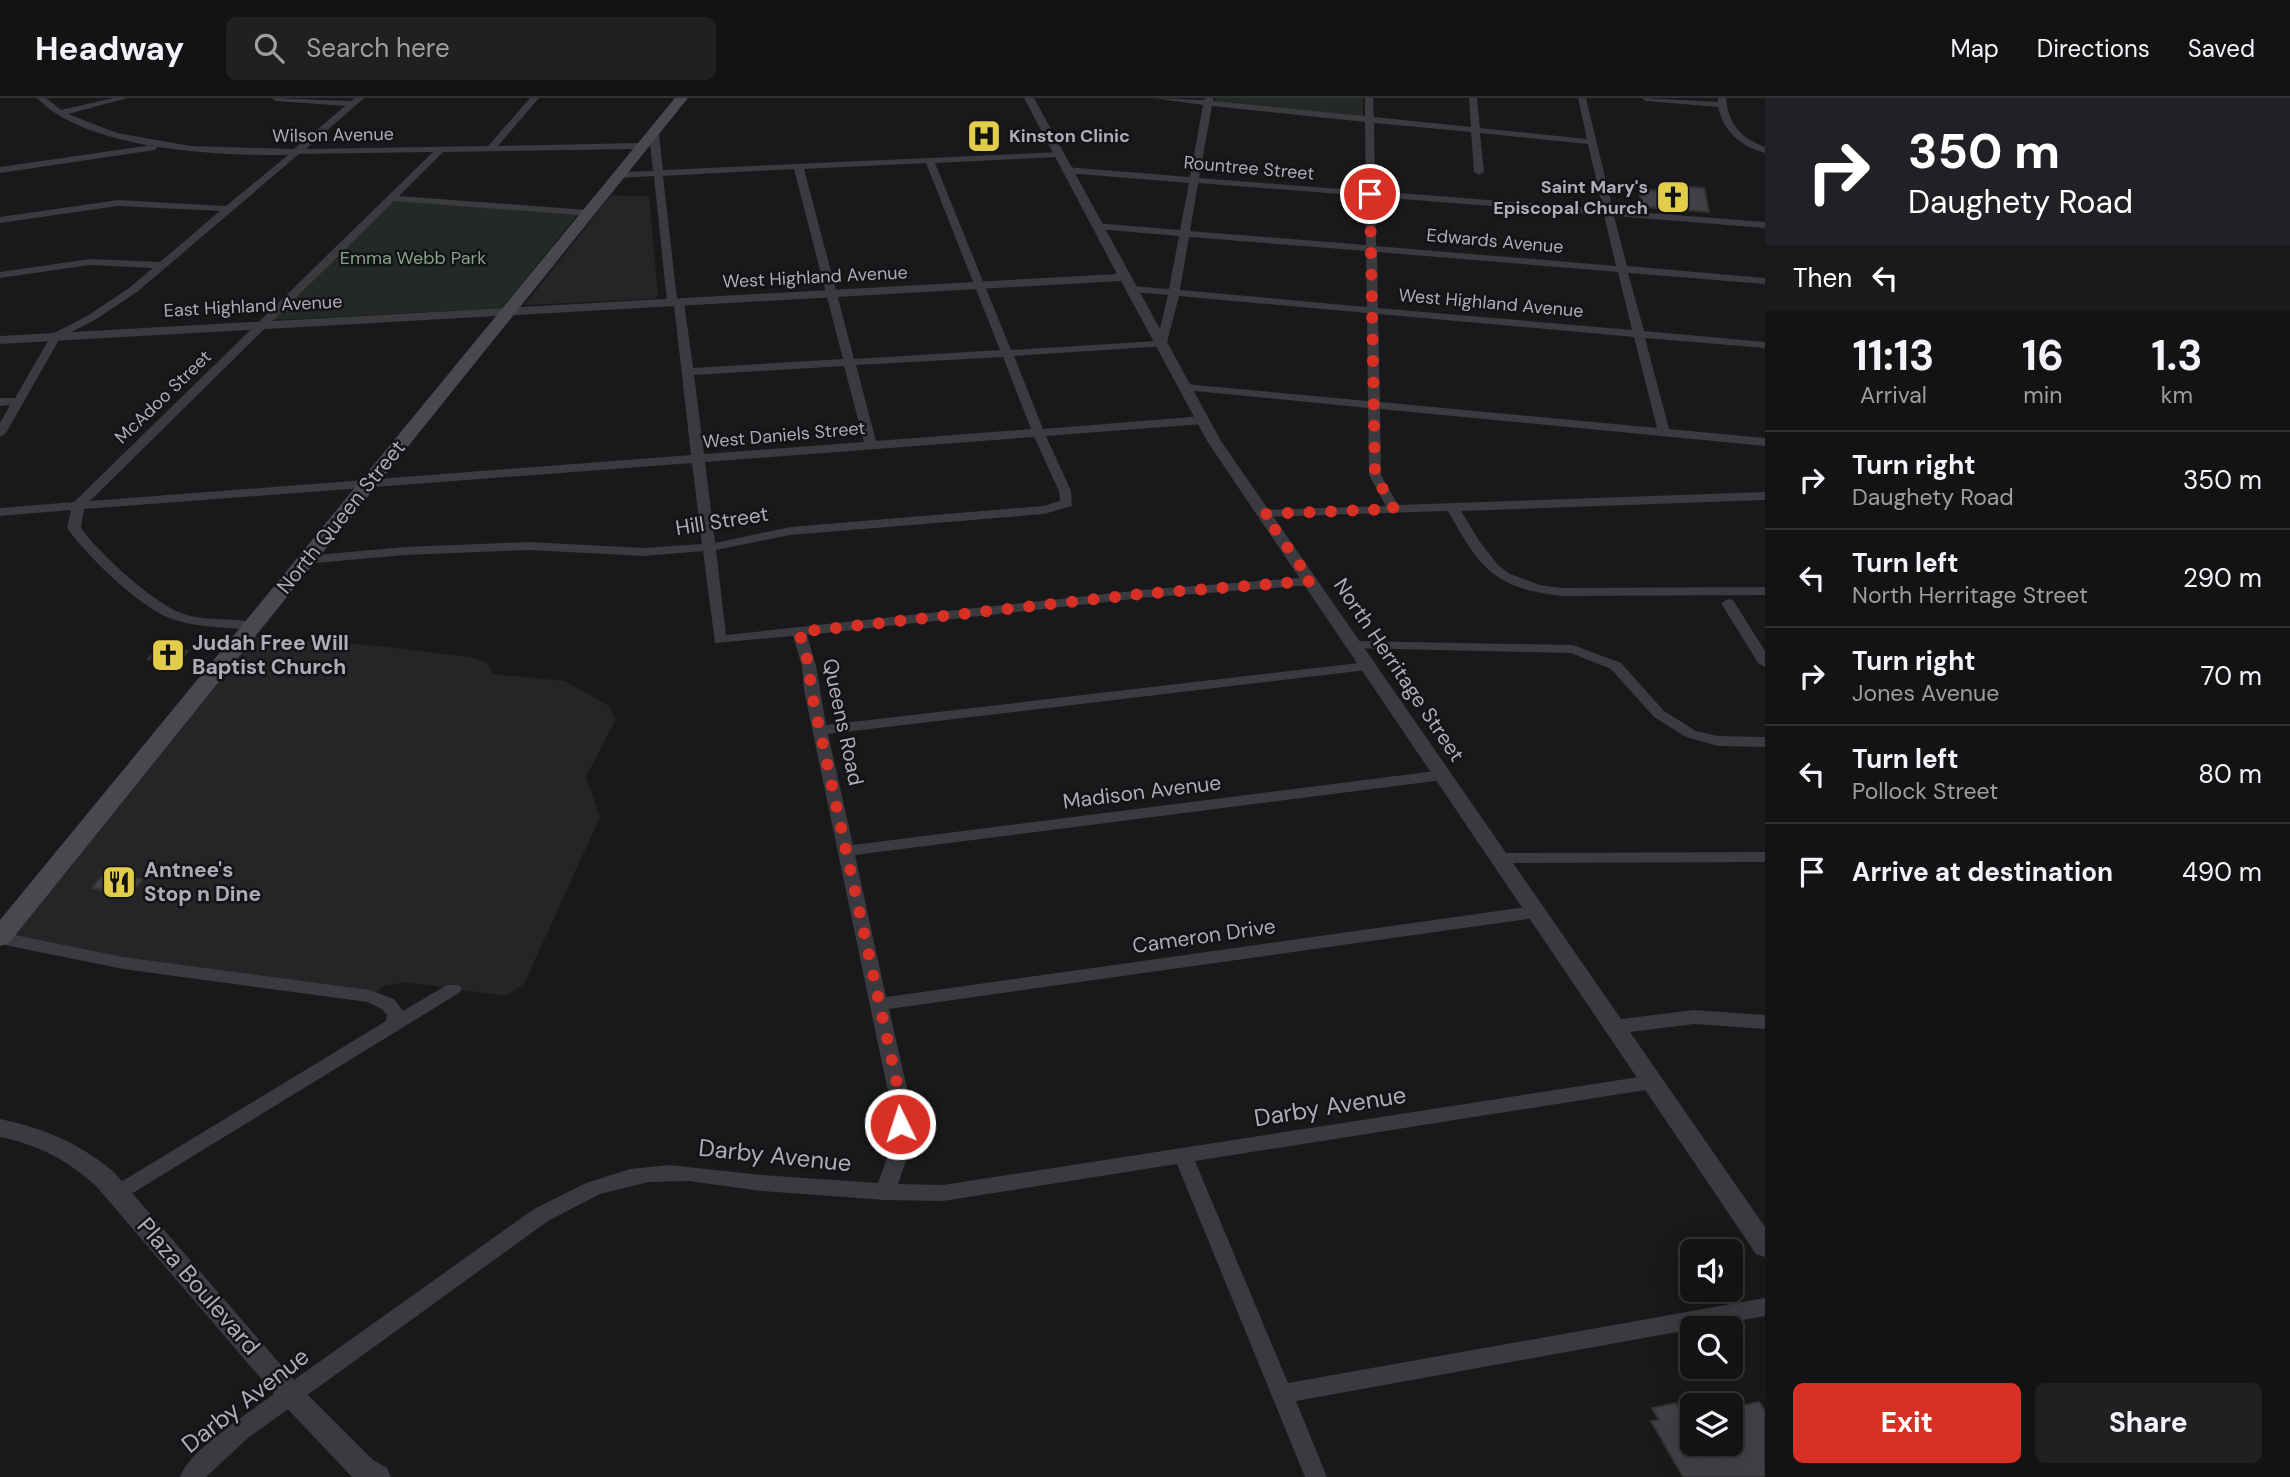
<!DOCTYPE html>
<html lang="en">
<head>
<meta charset="utf-8">
<style>
  body { margin:0; font-family:"DM Sans",sans-serif; background:#202022; color:#f1f3f6; height:100vh; display:flex; flex-direction:column; font-size:26px; white-space:nowrap }
  * { box-sizing:border-box; margin:0 }
  p { font-size:23px; color:#9d9ea0 }
  .icon { flex:none; width:38px; height:38px; fill:none; stroke:currentColor; stroke-width:2; stroke-linecap:round; stroke-linejoin:round }
  .map { position:relative; flex:1; overflow:hidden }
  .details { display:flex; flex-direction:column; background:#131214; width:525px }
  .details>* { flex:none }
  .banner { background:#202124; color:#fff; overflow:hidden }
  .buttons { position:absolute; left:1680px; top:1141px; display:grid; gap:14px }
  .buttons a { display:grid; place-items:center; width:63px; height:63px; border-radius:10px; background:#131214; box-shadow:0 7px 28px #0002,0 0 0 2px #323234; font-size:35px }
  .pin { position:absolute; display:grid; place-items:center; width:60px; height:60px; color:#fff; margin:-30px; border:4px solid #fff; border-radius:50%; box-shadow:0 2px 7px #0007 }
  .me { position:absolute; width:77px; margin:-38px; rotate:356deg; stroke-linejoin:round; filter:drop-shadow(0 0 5px #0008) }
  .turn { display:flex; align-items:center; gap:24px; height:147px; padding:0 28px; font-size:32px }
  .turn .icon { width:91px; height:91px; stroke-width:2.5 }
  .turn b { display:block; font-size:49px; line-height:60px }
  .then { display:flex; align-items:center; height:66px; padding:0 28px; background:#0003; gap:14px; font-size:26px }
  .eta { display:flex; justify-content:space-evenly; align-items:center; height:119px; text-align:center }
  .eta b { font-size:42px; font-weight:700; line-height:49px }
  .button { display:flex; gap:14px; margin-top:auto; padding:14px 28px }
  .button a { flex:1; height:80px; border-radius:10px; background:#d93025; color:#fff; font-size:28px; font-weight:700; line-height:80px; text-align:center }
  .button a+a { background:#202022; color:#f1f3f6 }
  ul { padding:0; list-style:none }
  li { display:flex; align-items:center; gap:21px; height:98px; padding:0 28px; border-top:2px solid #323234 }
  li div { flex:1 }
  li b { display:block; font-size:26px }
  li em { font-style:normal }
  header { display:flex; align-items:center; gap:42px; box-sizing:border-box; height:98px; padding:0 35px; background:#131214; border-bottom:2px solid #323234 }
  header strong { font-size:33px }
  nav { display:flex; gap:38px; margin-inline-start:auto; font-size:24px }
  .search { width:490px; height:63px; background:#202022; display:flex; align-items:center; gap:18px; box-sizing:border-box; padding:0 24px; border-radius:10px; color:#9d9ea0; font-size:26px }
  main { display:flex; flex:1; min-height:0 }
  .map>svg:first-child { display:block }
  .built { fill:#252527 }
  .green { fill:#232a25 }
  .building { fill:#404144; stroke:#333336; stroke-width:2 }
  .lines { fill:none; stroke-linecap:round; stroke-linejoin:round }
  .minor { fill:#3a3a3f; fill-rule:evenodd }
  .tertiary { fill:#3a3a3f; fill-rule:evenodd }
  .secondary { fill:#48484f; fill-rule:evenodd }
  .route { stroke:#d93025; stroke-width:12; stroke-dasharray:0 21.6 }
  .labels { text-anchor:middle; dominant-baseline:central; stroke-width:5; stroke-linejoin:round; paint-order:stroke }
  .far-street-label { font-size:18px; fill:#acadb9; stroke:#141315 }
  .far-poi-label { font-size:18px; font-weight:bold; fill:#acadb9; stroke:#141315; text-anchor:start }
  .far-park-label { font-size:18px; fill:#85a28d; stroke:#141315 }
  .street-label { font-size:21px; fill:#acadb9; stroke:#141315 }
  .poi-label { font-size:21px; font-weight:bold; fill:#acadb9; stroke:#141315; text-anchor:start }
  .near-street-label { font-size:24px; fill:#acadb9; stroke:#141315 }
</style>
</head>
<body>
<header>
<strong>Headway</strong>
<div class="search"><svg class="icon" aria-label="search" viewBox="0 0 24 24"><circle cx="10" cy="10" r="6"/><path d="M15 15l6 6"/></svg>Search here</div>
<nav><a>Map</a><a>Directions</a><a>Saved</a></nav>
</header>
<main>
<div class="map">
<svg width="1765" height="1379" viewBox="0 0 1765 1379">
  <rect width="100%" height="100%" fill="#19181a"/>
  <path class="built" d="M611,97L649,98L658,198L652,201L525,207Z
    M244,538L369,547L471,559L488,566L493,576L565,583L609,608L616,621L586,679L600,719L524,886L506,898L405,884L384,888L370,898L123,865L0,839Z"/>
  <path class="green" d="M1216,0H1363V19L1215,4Z
    M393,102L577,117L502,210L273,222Z"/>
  <path class="building" d="M1659,87L1704,90L1709,114L1643,109L1638,91L1661,93Z
    M157,550L188,553L179,564L148,561Z
    M104,775L143,781L131,796L92,790Z
    M1759,1304L1765,1313V1379H1683L1651,1323L1659,1322L1652,1310L1676,1305L1684,1318L1692,1317V1346H1731V1310Z"/>
  <g class="lines">
    <path class="minor" d="M37,0H46L61,12L113,0H128L68,16L117,35L191,48L294,51L345,8L276,3L272,0L351,3L355,0H364L306,51L488,48L530,0H539L498,48L637,45L642,48L637,51L443,54L399,98L589,112L594,115L589,118L394,103L90,403L691,357L674,207L667,204L654,78L621,80L616,77L621,74L653,73L649,36L654,33L659,36L663,72L1061,54L1063,56L1058,59L935,65L1011,252L1157,243L1168,197L1131,194L1126,191L1131,188L1169,191L1179,138L1096,131L1091,128L1096,125L1180,132L1189,85L1066,75L1061,72L1066,69L1190,79L1203,7L1153,0L1204,2L1205,0H1213V3L1365,18V0H1373L1374,19L1471,29L1469,0H1477L1480,30L1587,41L1578,0H1586L1613,112L1765,124V130L1614,118L1627,168L1765,180V186L1628,175L1644,233L1765,244V250L1645,240L1669,331L1765,340V348L1380,311L1381,377L1398,407L1765,394V402L1461,413L1480,444L1498,467L1510,476L1540,487L1562,490L1765,489V497L1562,498C1494,490 1480,471 1448,413L1259,419L1258,416L1264,412L1386,408L1369,377L1368,310L1185,292L1179,289L1185,286L1368,303L1367,215L1179,198L1166,248L1014,258L1043,331L1203,318L1209,322L1203,326L1046,338L1071,393L1072,408L1044,416L790,437L716,452L726,537L1142,492L1311,479L1318,483L1311,487L1142,500L807,537L816,568L826,627L1367,564L1374,568L1367,572L828,636L853,747L1443,672L1451,677L1443,682L855,757L886,899L1534,808L1540,810L1543,814L1540,818L1534,820L889,911L911,1008L906,1063L898,1086L943,1087L1652,977L1659,979L1661,984L1659,989L1652,991L1195,1063L1288,1285L1765,1200V1218L1296,1303L1327,1379H1305L1177,1066L943,1103L885,1102L762,1093L688,1083L649,1084L600,1096L548,1123L248,1340L206,1379H180C189,1357 214,1341 232,1326L534,1111L586,1085L630,1071L669,1067L762,1077L878,1085L886,1063L891,1008L804,592L802,568L793,538L715,545L703,453L644,458L529,452L405,457L305,466L298,462L305,458L405,449L529,444L644,450L702,446L692,365L84,411L81,430C99,455 152,504 181,515C205,524 232,519 257,525L259,528L252,532C226,529 197,530 172,521C140,510 87,458 67,430L71,412L0,418V410L74,404L433,54L299,56L137,194L95,222L60,240L6,335L0,339V325L10,307L0,308V300H15L52,236L87,218L129,190L153,170L90,167L0,180V174L90,161L160,164L220,113L118,108L0,125V119L118,102L226,108L288,57C219,58 86,52 37,0ZM1212,8L1365,24L1366,93L1199,80ZM1374,25L1471,34L1474,74L1479,77L1484,74L1480,35L1588,46L1603,111L1375,93ZM926,65L1000,252L854,261L804,71ZM794,71L843,261L693,270L684,204L677,201L663,78ZM1198,85L1366,98V147L1190,133ZM1375,99L1604,117L1616,168L1376,148ZM1189,139L1366,153L1367,209L1180,192ZM1377,154L1618,174L1632,232L1378,210ZM1378,216L1634,239L1657,330L1380,304ZM1003,259L1031,331L876,343L856,267ZM844,268L864,344L704,356L694,277ZM1034,339L1059,393L1060,403L1043,408L790,429L715,445L705,364Z
      M1642,0L1718,4V0H1726C1728,26 1741,40 1765,49V55C1741,48 1724,35 1718,9L1646,3Z
      M152,47L157,50L155,52L0,75V69Z
      M1728,501L1733,502L1765,553V569L1758,565L1721,505Z
      M1353,543L1573,547L1621,565L1664,613L1696,633L1718,638L1765,639V649L1718,648L1686,639L1654,619L1611,571L1571,555L1348,550L1346,547L1348,544Z
      M1765,754V764L1499,765L1491,760L1499,755Z
      M0,834L123,859L370,892L394,901L403,913L447,887H459L462,891L459,895L118,1104L111,1102L108,1096L111,1090L386,923L387,917L382,911L367,904L123,871L0,846Z
      M1694,912L1765,917V931L1694,926L1614,936L1608,934L1605,929L1608,924L1614,922Z"/>
    <path class="tertiary" d="M1024,0H1034L1221,343L1765,1129V1159L1756,1156L1207,343L1121,183L0,246V238L1117,176Z
      M0,1021C44,1030 79,1045 114,1074L300,1289L373,1362L387,1370L391,1379H352L282,1305L96,1088C67,1062 39,1047 0,1039Z"/>
    <path class="secondary" d="M675,0H688L9,845L0,848V822Z"/>
  </g>
  <g class="lines">
    <path class="route" d="M900,1026L897,986L811,592L809,568L799,534L1142,496L1311,483L1264,416L1394,411L1375,377L1370,96"/>
  </g>
  <defs>
    <g id="hospital-square" transform="scale(1.75)"><rect x="-9" y="-9" width="18" height="18" rx="4" fill="#e1cd4a" stroke="#141315"/><path d="M-5-5h3v3.5h4V-5h3V5h-3V1.5h-4V5h-3Z" fill="#111"/></g>
    <g id="church-square" transform="scale(1.75)"><rect x="-9" y="-9" width="18" height="18" rx="4" fill="#e1cd4a" stroke="#141315"/><path d="M-1.2-6h2.4v3.5h3.3v2.4h-3.3V6h-2.4V-.1h-3.3v-2.4h3.3Z" fill="#111"/></g>
    <g id="restaurant-square" transform="scale(1.75)"><rect x="-9" y="-9" width="18" height="18" rx="4" fill="#e1cd4a" stroke="#141315"/><path d="M-5-6h1v4h1v-4h1v4h1v-4h1v5L-1.5 .5V6h-2V.5L-5-1ZM5-6V6H3V1.5H1.5Q1.5-4 5-6Z" fill="#111"/></g>
  </defs>
  <g fill-rule="evenodd">
    <use href="#hospital-square" x="984" y="38"/>
    <use href="#church-square" x="1673" y="99"/>
    <use href="#church-square" x="168" y="557"/>
    <use href="#restaurant-square" x="119" y="784"/>
  </g>
  <g class="labels">
    <g class="far-street-label">
      <text transform="translate(333 37) rotate(-1)">Wilson Avenue</text>
      <text transform="translate(1249 70) rotate(5)">Rountree Street</text>
      <text transform="translate(1495 143) rotate(5)">Edwards Avenue</text>
      <text transform="translate(815 179) rotate(-3)">West Highland Avenue</text>
      <text transform="translate(1491 205) rotate(5)">West Highland Avenue</text>
      <text transform="translate(253 208) rotate(-3)">East Highland Avenue</text>
      <text transform="translate(163 299) rotate(-44)">McAdoo Street</text>
      <text transform="translate(784 337) rotate(-5)">West Daniels Street</text>
    </g>
    <g class="far-poi-label">
      <text x="1009" y="38">Kinston Clinic</text>
      <text x="1648" y="89" text-anchor="end">Saint Mary's<tspan x="1648" dy="21">Episcopal Church</tspan></text>
    </g>
    <g class="far-park-label">
      <text x="413" y="160">Emma Webb Park</text>
    </g>
    <g class="street-label">
      <text transform="translate(341 419) rotate(-51)">North Queen Street</text>
      <text transform="translate(722 423) rotate(-9)">Hill Street</text>
      <text transform="translate(1399 572) rotate(56)">North Herritage Street</text>
      <text transform="translate(843 624) rotate(78)">Queens Road</text>
      <text transform="translate(1142 694) rotate(-7)">Madison Avenue</text>
      <text transform="translate(1204 838) rotate(-8)">Cameron Drive</text>
    </g>
    <g class="poi-label">
      <text x="192" y="545">Judah Free Will<tspan x="192" dy="24">Baptist Church</tspan></text>
      <text x="144" y="772">Antnee's<tspan x="144" dy="24">Stop n Dine</tspan></text>
    </g>
    <g class="near-street-label">
      <text transform="translate(1330 1008) rotate(-9)">Darby Avenue</text>
      <text transform="translate(775 1057) rotate(6)">Darby Avenue</text>
      <text transform="translate(199 1188) rotate(49)">Plaza Boulevard</text>
      <text transform="translate(245 1302) rotate(-38)">Darby Avenue</text>
    </g>
  </g>
</svg>
<div class="buttons">
<a><svg class="icon" aria-label="sound" viewBox="0 0 24 24"><path d="M4 9h4l5-4v14l-5-4H4zM17 9q2 3 0 6"/></svg></a>
<a><svg class="icon" aria-label="search" viewBox="0 0 24 24"><circle cx="10" cy="10" r="6"/><path d="M15 15l6 6"/></svg></a>
<a><svg class="icon" aria-label="layers" viewBox="0 0 24 24"><path d="M12 4l9 5-9 5-9-5zM3 14l9 5 9-5"/></svg></a>
</div>
<div class="pin" style="left:1370px;top:96px;background:#d93025"><svg class="icon" aria-label="arrive" viewBox="0 0 24 24"><path d="M6 21V4h12l-3 4 3 4H6"/></svg></div>
<svg class="me" style="left:900px;top:1026px" viewBox="-20 -20 40 40"><circle r="17" fill="#d93025" stroke="#fff" stroke-width="3"/><path d="M0-11L8 9 0 5-8 9z" fill="#fff"/></svg>
</div>
<section class="details">
<div class="banner">
<div class="turn"><svg class="icon" aria-label="right" viewBox="0 0 24 24"><path d="M7 20v-9h11M14 6l5 5-5 5"/></svg><div><b>350 m</b>Daughety Road</div></div>
<div class="then">Then<svg class="icon" aria-label="left" viewBox="0 0 24 24"><path d="M17 20v-9H6M10 6l-5 5 5 5"/></svg></div>
</div>
<div class="eta">
<div><b>11:13</b><p>Arrival</p></div>
<div><b>16</b><p>min</p></div>
<div><b>1.3</b><p>km</p></div>
</div>
<ul>
<li><svg class="icon" aria-label="right" viewBox="0 0 24 24"><path d="M7 20v-9h11M14 6l5 5-5 5"/></svg><div><b>Turn right</b><p>Daughety Road</p></div><em>350 m</em></li>
<li><svg class="icon" aria-label="left" viewBox="0 0 24 24"><path d="M17 20v-9H6M10 6l-5 5 5 5"/></svg><div><b>Turn left</b><p>North Herritage Street</p></div><em>290 m</em></li>
<li><svg class="icon" aria-label="right" viewBox="0 0 24 24"><path d="M7 20v-9h11M14 6l5 5-5 5"/></svg><div><b>Turn right</b><p>Jones Avenue</p></div><em>70 m</em></li>
<li><svg class="icon" aria-label="left" viewBox="0 0 24 24"><path d="M17 20v-9H6M10 6l-5 5 5 5"/></svg><div><b>Turn left</b><p>Pollock Street</p></div><em>80 m</em></li>
<li><svg class="icon" aria-label="arrive" viewBox="0 0 24 24"><path d="M6 21V4h12l-3 4 3 4H6"/></svg><div><b>Arrive at destination</b></div><em>490 m</em></li>
</ul>
<div class="button"><a>Exit</a><a>Share</a></div>
</section>
</main>
</body>
</html>
